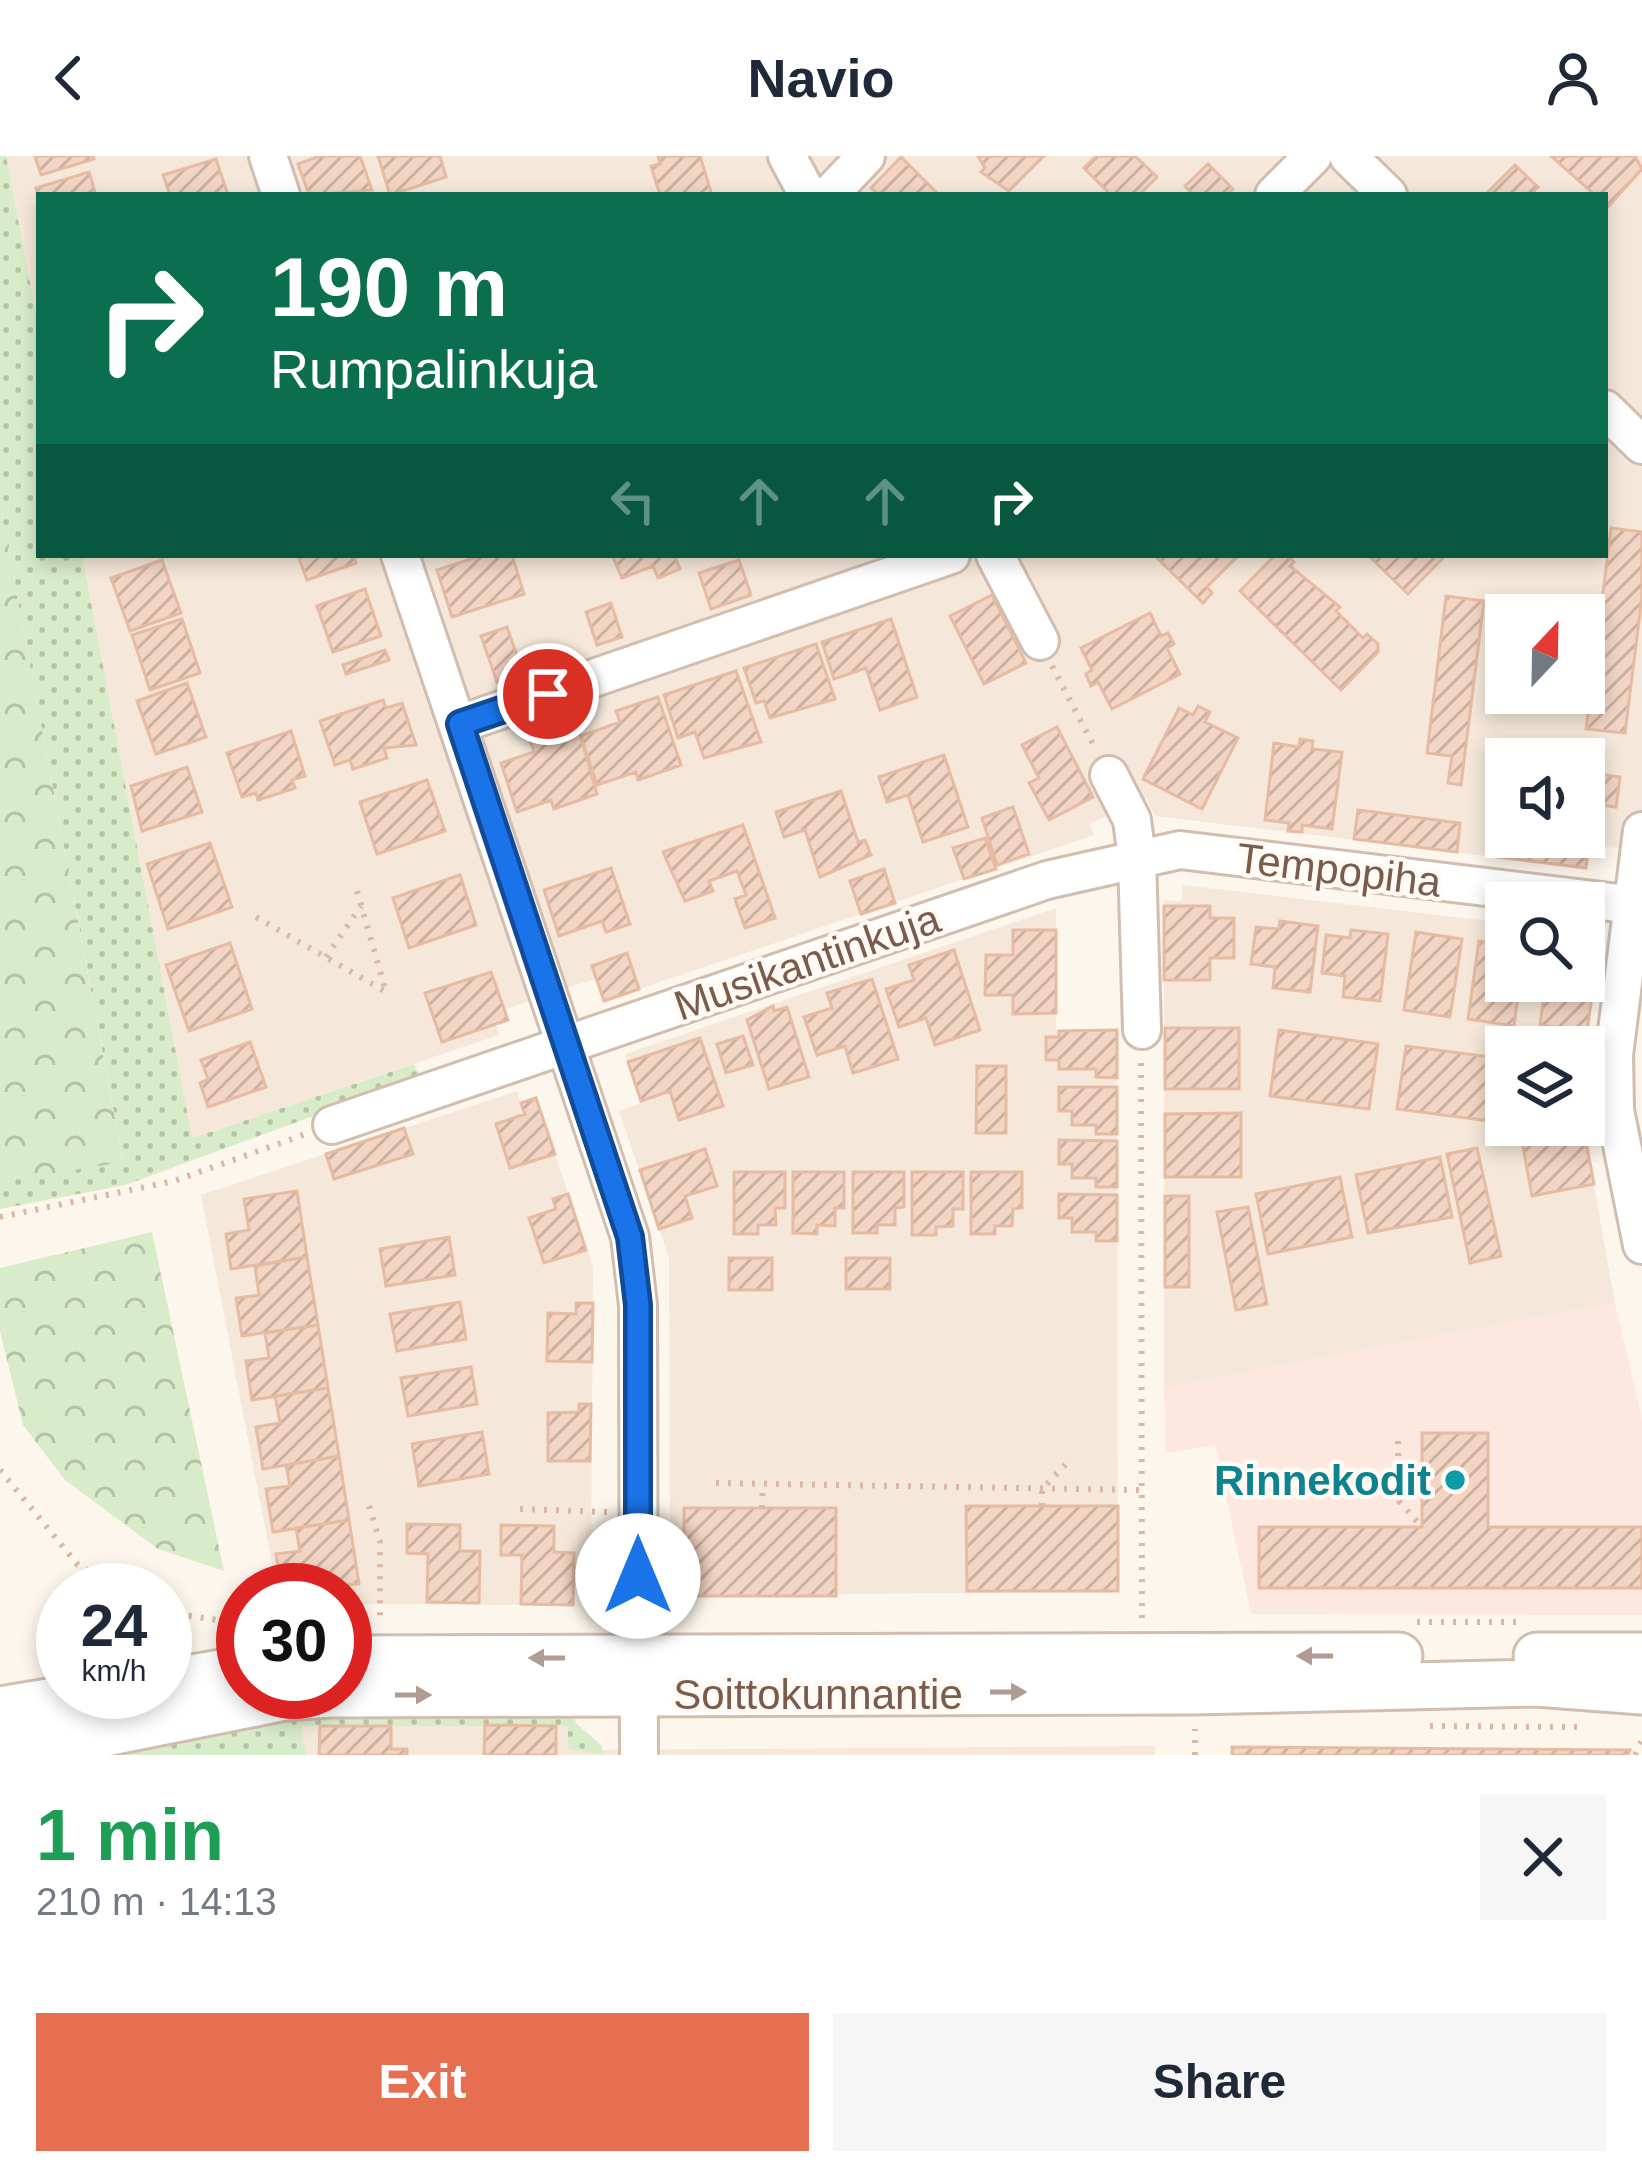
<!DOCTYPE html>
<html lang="en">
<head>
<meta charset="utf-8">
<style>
  body { margin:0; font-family:Arial,sans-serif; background:#f6f6f7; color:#1f2937; height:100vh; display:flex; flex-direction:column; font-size:45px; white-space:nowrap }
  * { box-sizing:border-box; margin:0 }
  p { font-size:39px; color:#747a83 }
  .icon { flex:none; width:66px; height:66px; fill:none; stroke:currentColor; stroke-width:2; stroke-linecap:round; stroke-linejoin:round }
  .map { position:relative; height:1599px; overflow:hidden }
  .details { display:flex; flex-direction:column; background:#fff; flex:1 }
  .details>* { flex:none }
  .top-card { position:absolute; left:36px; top:36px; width:1572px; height:366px; border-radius:0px; box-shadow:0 6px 18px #0003; background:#0b6e4f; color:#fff; overflow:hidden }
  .needle { width:78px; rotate:22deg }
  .fabs { position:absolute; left:1485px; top:438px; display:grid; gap:24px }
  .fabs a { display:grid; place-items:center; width:120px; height:120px; border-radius:0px; background:#fff; box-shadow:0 6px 18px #0003; font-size:60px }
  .speed { position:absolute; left:36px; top:1407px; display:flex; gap:24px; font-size:60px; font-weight:700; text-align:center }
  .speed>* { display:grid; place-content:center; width:156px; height:156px; border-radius:50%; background:#fff; box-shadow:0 6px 18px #0003; line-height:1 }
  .speed small { font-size:30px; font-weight:400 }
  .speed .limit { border:18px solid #d22; background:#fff; color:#111 }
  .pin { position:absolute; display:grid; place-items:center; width:102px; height:102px; color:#fff; margin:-51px; border:6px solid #fff; border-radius:50%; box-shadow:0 3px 12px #0007 }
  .me { position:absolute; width:132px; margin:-66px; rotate:0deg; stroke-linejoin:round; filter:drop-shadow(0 0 9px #0008) }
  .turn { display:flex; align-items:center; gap:42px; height:252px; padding:0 36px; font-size:54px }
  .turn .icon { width:156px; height:156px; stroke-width:2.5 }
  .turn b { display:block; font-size:84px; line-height:102px }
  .lanes { display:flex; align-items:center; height:114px; padding:0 36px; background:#0003; justify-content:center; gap:60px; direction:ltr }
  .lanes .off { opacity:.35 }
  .round { display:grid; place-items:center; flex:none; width:126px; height:126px; border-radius:0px; background:#f6f6f7 }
  .head { display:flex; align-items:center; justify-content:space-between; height:204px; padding:0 36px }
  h1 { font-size:72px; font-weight:800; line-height:90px; color:#1e9e55 }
  .primary-button { display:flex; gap:24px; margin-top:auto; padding:24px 36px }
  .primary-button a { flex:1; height:138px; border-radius:0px; background:#e76f51; color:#fff; font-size:48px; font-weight:800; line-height:138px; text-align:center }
  .primary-button a+a { background:#f6f6f7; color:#1f2937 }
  header { display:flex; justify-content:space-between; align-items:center; height:156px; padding:0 36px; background:#fff; font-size:54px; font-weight:800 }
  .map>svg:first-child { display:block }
  .residential { fill:#f5e8da; fill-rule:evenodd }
  .commercial { fill:#fde8e0 }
  .grass { fill:url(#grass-dots) }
  .forest { fill:url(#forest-crowns) }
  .building { fill:url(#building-hatch); stroke:#e6bba3; stroke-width:3 }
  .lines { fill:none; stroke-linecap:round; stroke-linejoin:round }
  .minor-casing { stroke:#d1beb0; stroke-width:42 }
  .tertiary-casing { stroke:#d1beb0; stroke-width:51 }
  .path { stroke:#d9b8a5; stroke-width:6; stroke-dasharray:3 9; stroke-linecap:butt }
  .minor { stroke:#fff; stroke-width:36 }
  .tertiary { stroke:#fff; stroke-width:45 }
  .oneway { fill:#af9d94 }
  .route-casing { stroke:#114b97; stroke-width:30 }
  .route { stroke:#1a73e8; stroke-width:21 }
  .culture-dot { fill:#0f9aa8; stroke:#fffaf3; stroke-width:4.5 }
  .labels { text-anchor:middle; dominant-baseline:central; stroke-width:9; stroke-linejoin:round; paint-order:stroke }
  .street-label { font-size:42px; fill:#7a5c4d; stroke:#fffaf3 }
  .culture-label { font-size:42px; font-weight:bold; fill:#0d838f; stroke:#fffaf3; text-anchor:end }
</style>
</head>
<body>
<header><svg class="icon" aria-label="back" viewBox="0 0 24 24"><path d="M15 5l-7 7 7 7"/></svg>Navio<svg class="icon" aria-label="person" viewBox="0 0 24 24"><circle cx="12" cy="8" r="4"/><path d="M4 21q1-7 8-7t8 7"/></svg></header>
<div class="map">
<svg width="1642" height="1599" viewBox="0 0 1642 1599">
  <defs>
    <pattern id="grass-dots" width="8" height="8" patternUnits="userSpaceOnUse" patternTransform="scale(3)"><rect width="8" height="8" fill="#d8ecc9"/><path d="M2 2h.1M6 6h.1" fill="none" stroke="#b4c2a5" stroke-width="1.8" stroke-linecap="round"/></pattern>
    <pattern id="forest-crowns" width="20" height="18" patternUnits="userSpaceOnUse" patternTransform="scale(3)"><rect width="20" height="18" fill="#d8ecc9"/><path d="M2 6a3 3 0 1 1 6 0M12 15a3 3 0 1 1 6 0" fill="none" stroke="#b4c2a5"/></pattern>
    <pattern id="building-hatch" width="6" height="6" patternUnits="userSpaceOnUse" patternTransform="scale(3)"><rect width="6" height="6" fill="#f3d5c3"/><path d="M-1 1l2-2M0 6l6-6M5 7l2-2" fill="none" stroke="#cab0a1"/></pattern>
  </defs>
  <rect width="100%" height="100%" fill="#fdf6ec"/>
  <path class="residential" d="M6,0H1642V695L1589,689L1586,712L1155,660L1146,642L1089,668L1094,679L604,845L596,823L576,829L504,854L508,864L496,869L499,879L192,982L82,399H1605V39H39V173ZM1506,459H1584V537H1506ZM1506,603H1584V681H1506Z
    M1183,729L1506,767V825H1584V803L1597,804L1581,891H1506V969H1583L1615,1147L1164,1232V744L1181,745Z
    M1056,752V874H1117L1118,1435L684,1440L683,1423H670L669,1102L619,955L641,947L625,898Z
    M517,935L521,947L536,942L593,1111L591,1429H574L573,1449L345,1448V1434H277L201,1039Z
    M300,1570H569V1594L1155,1590V1599H306Z"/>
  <path class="commercial" d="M1615,1147L1642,1262V1459L1251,1458L1215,1289L1166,1297L1164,1232Z"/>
  <path class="grass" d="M0,0H6L39,173V399H82L192,982L414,908L420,921L125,1029L0,1053V1026L123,1005L0,350Z
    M570,1548L576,1567L602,1590L603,1599L568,1593V1570H301L306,1599H69L288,1552Z"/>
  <path class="forest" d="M0,350L123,1006L0,1026Z
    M152,1076L224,1415L158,1393L65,1324L23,1269L0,1175V1112Z"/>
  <path class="building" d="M35,0H93L94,3L41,19Z
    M320,0H360L372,34L309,39L298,8Z
    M378,0H440L446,21L390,39Z
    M658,0H700L712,39H660L651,10L660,8Z
    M978,0H1044L1009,35L981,16L985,12Z
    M1096,0H1135L1157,21L1139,39H1111L1084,12Z
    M1551,0H1635L1642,13L1608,51L1605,39H1595Z
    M901,1L939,39H879L871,32Z
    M216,3L228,39H170L163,19Z
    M1208,8L1233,33L1227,39H1194L1185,30Z
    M1515,9L1538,31L1530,39H1485Z
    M89,16L96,39L39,42L36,32Z
    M1611,372L1642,376V441L1625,577L1586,573Z
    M298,399H353L356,407L307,424Z
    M483,399H512L524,438L452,461L437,414Z
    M612,399H674L680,413L658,422L653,410L622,422Z
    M1154,399H1239L1207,431L1212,437L1203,447Z
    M1275,399H1287L1294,406L1290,410L1340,451L1336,455L1363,482L1367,478L1378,488V496L1341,534L1240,435Z
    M1368,399H1438L1442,403L1408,438Z
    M162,404L181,457L130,475L111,422Z
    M739,404L751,439L711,453L699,417Z
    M365,433L381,480L333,496L317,450Z
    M992,439L1026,507L984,528L950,460Z
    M1446,440L1484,445L1461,629L1448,627L1452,600L1427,597Z
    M611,447L622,481L597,489L586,456Z
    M1150,457L1161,480L1168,477L1174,488L1167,492L1180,518L1112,553L1098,526L1091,530L1086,518L1092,514L1081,492Z
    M182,463L200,517L150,534L132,479Z
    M891,463L917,541L880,554L866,512L834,523L822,486Z
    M507,471L523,517L497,526L481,480Z
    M816,488L835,543L770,562L764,545L756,547L744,512Z
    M385,494L389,504L346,518L343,509Z
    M736,515L761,586L704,602L695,576L678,582L664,539Z
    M187,527L206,581L156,598L137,545Z
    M658,541L681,609L638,624L636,616L597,629L581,580L620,566L616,555Z
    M383,544L386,552L402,547L416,589L384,592L387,602L353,613L350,604L335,609L320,565Z
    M1198,550L1210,556L1205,566L1238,582L1202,653L1143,623L1179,552L1193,559Z
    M577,568L597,638L554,653L551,644L517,656L501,607L534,596L530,584Z
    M1057,571L1093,641L1049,664L1029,627L1039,622L1022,589Z
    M291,575L305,620L292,624L295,632L258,644L256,637L242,641L227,597Z
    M1300,583L1313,585L1312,593L1342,596L1332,673L1302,669V676L1288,675L1289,667L1265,664L1274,587L1299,591Z
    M944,599L968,671L923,686L908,639L887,646L879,621Z
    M187,611L202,656L142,675L131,630Z
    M1584,616L1620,621L1616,651L1584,647Z
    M427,624L445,675L377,698L360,646Z
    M841,635L858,686L865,684L871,699L820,721L805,674L784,681L776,656Z
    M1013,651L1029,698L997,709L982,662Z
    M1358,654L1460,667L1457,696L1354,683Z
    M743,669L775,762L745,772L735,743L746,739L737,715L709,725L713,735L685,745L663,696Z
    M1501,672L1506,681L1589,683L1586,712L1498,701Z
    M985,682L996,713L964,723L953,692Z
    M210,687L232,751L168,773L147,708Z
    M611,712L630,768L606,776L602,765L559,780L544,734Z
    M884,713L895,747L861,758L850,725Z
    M460,719L476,769L409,792L393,742Z
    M1164,750H1210V762H1234V802H1210V824H1164Z
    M1280,765L1318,770L1310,836L1273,832L1275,811L1251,808L1256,771L1279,773Z
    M1013,774H1056V857L1013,858V839H985L986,799H1013Z
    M1351,774L1388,778L1380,845L1343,841L1345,820L1322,817L1326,779L1350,782Z
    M1416,776L1462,783L1450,861L1404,854Z
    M1479,785L1506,789V825H1520L1514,870L1468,863Z
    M230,787L252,853L189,875L166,809Z
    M954,794L980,874L935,889L926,862L899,871L886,833L914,824L909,809Z
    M627,797L639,833L604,845L592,810Z
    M1584,803L1597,804L1587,875L1540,869L1546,825H1584Z
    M491,816L508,864L442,886L425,837Z
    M872,823L898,903L853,917L845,890L817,899L804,861L832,852L827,837Z
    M773,850L774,855L787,851L809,921L769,933L747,864Z
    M1165,872H1239V933H1165Z
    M1117,874V922L1096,921V913H1059V904H1046V881H1059V875Z
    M1279,874L1378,888L1369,953L1270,940Z
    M743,880L753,909L726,917L717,888Z
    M700,882L723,950L679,964L670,935L641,945L628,906Z
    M250,886L266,931L208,951L200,927L208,923L201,904Z
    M1406,890L1498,902L1490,965L1397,953Z
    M977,910H1006V977H976Z
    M1059,931H1117V978H1096V969H1072V955H1059Z
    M536,942L555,998L510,1012L496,968L525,958L521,947Z
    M1241,957V1021H1165V958Z
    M1519,969H1583L1594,1028L1532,1040Z
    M404,972L413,998L334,1023L326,998Z
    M1059,984L1117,985V1031H1096V1022H1072V1008H1059Z
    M1477,992L1501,1100L1470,1107L1447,998Z
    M705,993L717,1030L685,1040L692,1062L659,1073L640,1014Z
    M1440,1001L1452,1061L1368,1077L1356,1019Z
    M734,1016H785V1052H775L776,1069H758V1078H734Z
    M793,1016H844V1052H835V1070L817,1069V1078L793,1077Z
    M853,1016H904V1051L895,1052V1069H877V1077H853Z
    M912,1016H963V1053H953V1070L936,1071V1079H912Z
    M971,1016H1022V1052L1013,1053L1012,1070H995V1078H971Z
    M1340,1021L1352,1081L1268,1098L1256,1038Z
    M297,1035L307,1101L231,1113L226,1078L249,1074L244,1043Z
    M568,1038L586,1094L544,1107L529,1062L556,1053L553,1043Z
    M1059,1038L1117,1039V1085H1096V1076H1072V1062H1059Z
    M1165,1040H1189V1131H1165Z
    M1248,1051L1267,1148L1236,1154L1217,1056Z
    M449,1081L455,1119L386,1130L380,1093Z
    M307,1101L318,1169L242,1180L236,1142L259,1139L255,1110Z
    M729,1102H772V1134H729Z
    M846,1102H890V1133H846Z
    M460,1146L466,1183L397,1195L390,1158Z
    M576,1147H593L592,1206L547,1205L548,1157L576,1158Z
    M318,1169L328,1232L252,1244L246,1205L269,1202L265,1177Z
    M471,1211L477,1248L408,1260L401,1222Z
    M328,1232L339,1300L263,1313L256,1271L280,1267L275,1240Z
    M579,1248H591L590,1305H548V1257L579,1256Z
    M482,1276L489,1318L419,1330L412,1288Z
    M1422,1277H1488V1371H1642V1432H1259V1371H1422Z
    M339,1300L349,1364L273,1376L266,1333L290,1330L286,1309Z
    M966,1350H1118V1435H967Z
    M684,1352H836V1440H684Z
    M349,1364L359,1428L282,1434L276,1398L300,1395L296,1372Z
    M407,1368L460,1369V1395H480L479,1447L427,1446L428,1398L407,1397Z
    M501,1369L554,1370V1396L574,1397L573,1449L521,1448L522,1399H501Z
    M485,1569L556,1570V1599H484Z
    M320,1570H391V1593H407V1599H319Z
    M1232,1591L1630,1594L1628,1599H1232Z"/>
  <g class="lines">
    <g class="minor-casing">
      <path id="minor" d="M268,0L281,39
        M787,0L808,39
        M1348,0L1388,39
        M829,39L866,0
        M1274,39L1313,0
        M1605,253L1642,289
        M400,399L630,1081L638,1149L639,1599
        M995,399L1040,485
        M460,568L951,399
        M1109,619L1132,664L1137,702L1142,874
        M1642,675L1614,899L1615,954L1642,1089
        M332,969L1047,724L1180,694L1642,750"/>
    </g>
    <g class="tertiary-casing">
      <path id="tertiary" d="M1537,1500H1642
        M345,1503L1399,1500
        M165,1527L243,1513
        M0,1554L108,1536
        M0,1598L285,1541L330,1538L1193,1535L1536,1527L1642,1535"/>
    </g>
    <path class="path" d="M1052,510L1096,594
      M256,761L386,836L357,735
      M326,801L361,750
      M1141,907L1142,1464
      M0,1061L174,1025L306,978
      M1398,1285L1399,1345L1422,1371
      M0,1314L78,1409L125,1434
      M716,1327L1140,1334
      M369,1350L380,1386V1464
      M1042,1350V1333L1069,1305
      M762,1352L763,1328
      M520,1353L607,1356
      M165,1456L243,1468
      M177,1459L182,1485
      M1417,1466H1517
      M1430,1570L1579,1571
      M1195,1599V1573
      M1635,1599L1642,1584"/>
    <use href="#minor" class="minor"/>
    <use href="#tertiary" class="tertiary"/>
  </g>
  <defs><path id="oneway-solid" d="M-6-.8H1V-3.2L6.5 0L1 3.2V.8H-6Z" transform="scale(3)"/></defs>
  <g class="oneway">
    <use href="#oneway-solid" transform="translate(1315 1500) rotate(-180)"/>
    <use href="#oneway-solid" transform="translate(547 1502) rotate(180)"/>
    <use href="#oneway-solid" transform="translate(1008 1536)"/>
    <use href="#oneway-solid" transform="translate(413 1539)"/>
  </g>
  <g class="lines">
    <g class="route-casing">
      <path id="route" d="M548,538L460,568L630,1081L638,1149V1420"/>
    </g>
    <use href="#route" class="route"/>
  </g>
  <circle class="culture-dot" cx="1455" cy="1324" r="12"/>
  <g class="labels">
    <g class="street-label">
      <text transform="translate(1339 714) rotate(7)">Tempopiha</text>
      <text transform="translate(807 806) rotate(-19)">Musikantinkuja</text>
      <text x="818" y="1538">Soittokunnantie</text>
    </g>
    <g class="culture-label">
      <text x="1431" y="1324">Rinnekodit</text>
    </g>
  </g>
</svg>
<div class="fabs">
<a><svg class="needle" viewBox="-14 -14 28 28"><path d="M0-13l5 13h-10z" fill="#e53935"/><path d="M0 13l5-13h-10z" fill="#747a83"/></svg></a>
<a><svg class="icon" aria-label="sound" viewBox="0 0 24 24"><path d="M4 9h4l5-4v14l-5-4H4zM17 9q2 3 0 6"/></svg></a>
<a><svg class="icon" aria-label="search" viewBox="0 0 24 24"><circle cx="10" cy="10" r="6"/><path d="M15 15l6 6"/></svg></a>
<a><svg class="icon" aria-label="layers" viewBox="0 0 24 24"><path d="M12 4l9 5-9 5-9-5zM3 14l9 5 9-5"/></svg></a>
</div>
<div class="speed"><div>24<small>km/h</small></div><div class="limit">30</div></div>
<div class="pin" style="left:548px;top:538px;background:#d93025"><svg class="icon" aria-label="arrive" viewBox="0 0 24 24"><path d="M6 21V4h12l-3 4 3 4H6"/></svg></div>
<svg class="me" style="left:638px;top:1420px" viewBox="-20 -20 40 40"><circle r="19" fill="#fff"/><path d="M0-13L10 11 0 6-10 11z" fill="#1a73e8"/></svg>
<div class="top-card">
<div class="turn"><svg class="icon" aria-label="right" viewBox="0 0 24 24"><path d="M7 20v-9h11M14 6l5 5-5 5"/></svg><div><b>190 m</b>Rumpalinkuja</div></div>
<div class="lanes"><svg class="icon off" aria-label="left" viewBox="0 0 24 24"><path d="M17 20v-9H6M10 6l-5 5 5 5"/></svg><svg class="icon off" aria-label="ahead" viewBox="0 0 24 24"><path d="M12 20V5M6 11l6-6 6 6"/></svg><svg class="icon off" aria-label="ahead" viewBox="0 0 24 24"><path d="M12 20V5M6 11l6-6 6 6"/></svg><svg class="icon" aria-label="right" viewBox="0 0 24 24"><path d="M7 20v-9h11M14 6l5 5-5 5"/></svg></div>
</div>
</div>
<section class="details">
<div class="head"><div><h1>1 min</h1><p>210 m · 14:13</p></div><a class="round"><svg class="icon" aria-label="close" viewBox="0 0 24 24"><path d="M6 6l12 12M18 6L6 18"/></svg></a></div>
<div class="primary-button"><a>Exit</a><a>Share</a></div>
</section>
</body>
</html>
